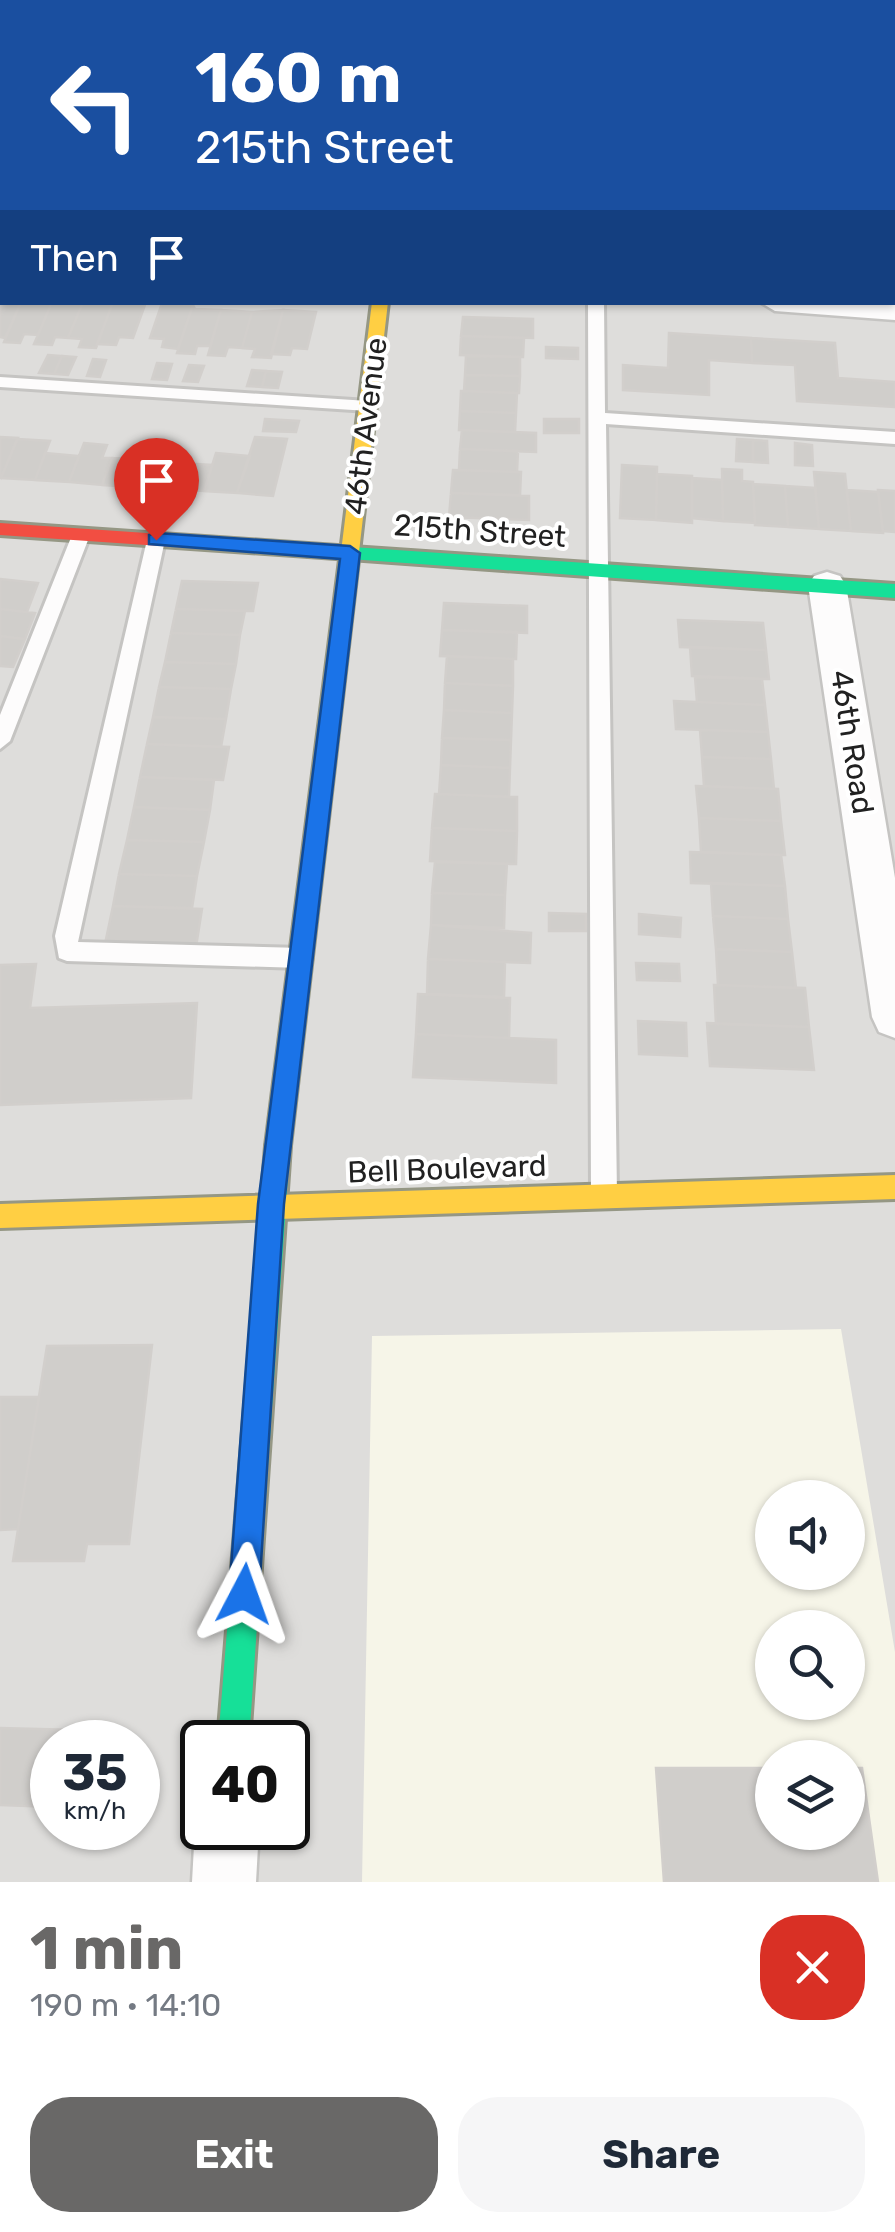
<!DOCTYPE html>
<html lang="en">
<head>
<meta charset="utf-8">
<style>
  body { margin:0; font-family:Rubik,sans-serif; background:#f6f6f7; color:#1f2937; height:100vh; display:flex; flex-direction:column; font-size:38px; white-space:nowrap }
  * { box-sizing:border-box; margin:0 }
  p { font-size:32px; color:#747a83 }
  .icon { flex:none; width:55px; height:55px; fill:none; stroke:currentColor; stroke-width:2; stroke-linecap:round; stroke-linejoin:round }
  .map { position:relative; height:1882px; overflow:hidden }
  .side { display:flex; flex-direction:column; background:#fff; flex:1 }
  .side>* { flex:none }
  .banner { position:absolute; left:0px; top:0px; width:895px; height:305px; box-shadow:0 2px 8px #0004; background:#1a4fa0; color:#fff; overflow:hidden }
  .tools { position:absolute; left:755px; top:1480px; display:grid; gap:20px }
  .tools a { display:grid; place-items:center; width:110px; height:110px; border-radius:50%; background:#fff; box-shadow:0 2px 8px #0004; font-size:50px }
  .speed { position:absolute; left:30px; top:1720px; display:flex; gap:20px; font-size:50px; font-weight:700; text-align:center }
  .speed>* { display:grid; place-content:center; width:130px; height:130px; border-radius:50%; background:#fff; box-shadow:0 2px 8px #0004; line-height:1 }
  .speed small { font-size:25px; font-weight:400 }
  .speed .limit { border:5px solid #111; border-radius:15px; background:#fff; color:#111 }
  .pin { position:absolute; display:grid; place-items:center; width:85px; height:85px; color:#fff; margin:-102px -42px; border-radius:50% 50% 50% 0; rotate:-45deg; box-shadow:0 0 10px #0007 }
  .pin .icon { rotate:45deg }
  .me { position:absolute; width:110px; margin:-55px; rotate:4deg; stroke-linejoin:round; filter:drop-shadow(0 0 8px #0008) }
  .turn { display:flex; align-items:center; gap:35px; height:210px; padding:0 30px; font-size:45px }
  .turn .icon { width:130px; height:130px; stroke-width:2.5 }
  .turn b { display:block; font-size:70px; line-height:85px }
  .then { display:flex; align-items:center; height:95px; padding:0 30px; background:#0003; gap:20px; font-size:38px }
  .round { display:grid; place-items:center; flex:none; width:105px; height:105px; border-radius:40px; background:#f6f6f7 }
  .summary { display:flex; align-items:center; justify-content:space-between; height:170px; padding:0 30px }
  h1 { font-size:60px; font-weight:700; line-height:75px; color:#696867 }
  .cta { display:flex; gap:20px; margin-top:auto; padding:20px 30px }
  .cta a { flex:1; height:115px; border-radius:40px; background:#696867; color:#fff; font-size:40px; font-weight:700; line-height:115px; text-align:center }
  .cta a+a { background:#f6f6f7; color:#1f2937 }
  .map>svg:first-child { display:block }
  .residential { fill:#dedddb; fill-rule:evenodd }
  .education { fill:#f6f5e8; fill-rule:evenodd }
  .building { fill:#d0cecb; stroke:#d2cfcc; stroke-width:2.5 }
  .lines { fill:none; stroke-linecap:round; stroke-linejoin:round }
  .lane-casing { stroke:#c5c4c2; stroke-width:6 }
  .street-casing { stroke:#c5c4c2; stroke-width:5 }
  .fast-casing { stroke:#959784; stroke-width:6 }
  .slow-casing { stroke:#959784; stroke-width:6 }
  .jam-casing { stroke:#959784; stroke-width:6 }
  .lane { fill:#fdfcfc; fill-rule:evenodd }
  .street { fill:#fdfcfc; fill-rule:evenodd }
  .fast { fill:#16e098; fill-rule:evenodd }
  .slow { fill:#ffcf43; fill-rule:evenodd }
  .jam { fill:#f24e42; fill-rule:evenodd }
  .route { fill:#1a73e8; stroke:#114b97; stroke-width:2.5 }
  .labels { text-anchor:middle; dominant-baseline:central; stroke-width:8; stroke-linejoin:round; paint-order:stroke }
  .street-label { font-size:30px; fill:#212121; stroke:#fff }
</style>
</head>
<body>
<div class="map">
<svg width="895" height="1882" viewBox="0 0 895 1882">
  <rect width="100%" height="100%" fill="#efedea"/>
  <path class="residential" d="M0,0H895V1882H0ZM2,2H892V302H2ZM772,1498H848V1572H772ZM772,1628H848V1702H772ZM52,1742H138V1828H52ZM202,1742H288V1828H202ZM772,1758H848V1832H772Z"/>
  <path class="education" d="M841,1329L895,1652V1882H362L372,1336ZM772,1498H848V1572H772ZM772,1628H848V1702H772ZM772,1758H848V1832H772Z"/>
  <path class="building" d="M0,293L2,302H21L5,338L0,337Z
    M21,302H52L38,335L24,334L20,343L4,342Z
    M52,302H83L68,338L55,337L52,345L34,344Z
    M83,302H113L96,348L79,347L82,339L68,338Z
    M113,302H146L133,338L119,337L116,345L97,344Z
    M162,303L193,305L178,349L162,347L164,339L150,338Z
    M193,305L195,309L221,310L210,346H197L195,354L177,353Z
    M221,310L252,312L242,348L228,347L225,356L208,355Z
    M283,310L271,358L252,357L255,349L242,348L252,312Z
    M283,310L316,312L307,349L292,348L290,355L271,354Z
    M463,317L533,319V338L461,336Z
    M669,333L751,338L752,363L709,360V395L623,390V365L668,368Z
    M461,336L524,338L523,357L460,355Z
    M751,338L835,343L838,378L895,382V407L797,401L795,365L752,363Z
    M546,347L578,348V359L546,358Z
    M48,355L62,356L54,374L39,373Z
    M62,356L76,357L68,375L54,374Z
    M466,356L520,357V376L465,375Z
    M93,359L106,360L100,377L87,376Z
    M157,363L172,364L167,380L152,379Z
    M189,365L204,366L198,382L183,381Z
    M252,370L266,371L262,387L247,386Z
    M266,371L282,372L278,388L262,387Z
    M465,375L520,376L519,393L464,391Z
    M461,391L517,393L516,413L460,411Z
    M460,411L516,413L515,432L459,430Z
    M265,419L299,421L296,432L263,431Z
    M544,419H579V433H544Z
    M462,430L536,433V452L460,449Z
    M0,437L18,438L1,478L0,477Z
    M255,437L287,439L273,496L237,493Z
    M17,439L50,441L35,480L1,478Z
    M737,439L753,440V462L736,461Z
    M753,440L767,441L768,463L753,462Z
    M84,443L107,445L102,458H112L102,485L69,482Z
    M795,443L812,445L813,466L795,465Z
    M460,449L518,451L517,472L459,470Z
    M45,453L79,456L69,482L35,480Z
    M216,453L250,456L237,493L204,491Z
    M112,458L146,460L137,487L102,485Z
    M146,460L179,463L170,489L137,487Z
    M179,463L212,465L204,491L170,489Z
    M622,465L657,467L656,520L620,518Z
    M722,469L742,470V481L753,482L755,523L723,521Z
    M453,470L521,472L520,495L451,493Z
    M814,472L845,474L851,531L819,529Z
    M657,474L692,476V523L656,520Z
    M692,478L722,480L723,521L692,518Z
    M753,484L785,486L788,527L755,525Z
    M785,486L815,488L819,529L788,527Z
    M847,490L878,492L883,533L851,531Z
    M878,490L895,491V532L883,531Z
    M451,493L529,496V520L449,517Z
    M0,579L38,583L27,612L0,609Z
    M182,581L258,583L253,611L176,609Z
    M444,603L527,606V633L442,630Z
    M0,609L35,613L25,639L0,636Z
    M176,609L245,611L240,635L171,633Z
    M678,620L763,623L766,650L680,647Z
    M442,630L517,632L516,659L440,656Z
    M171,633L240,635L236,664L165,662Z
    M0,636L25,639L13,667L0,666Z
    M690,647L766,650L769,679L692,676Z
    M447,656L513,659V686L445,683Z
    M165,662L236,664L231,689L159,687Z
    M695,677L762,679L765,705L697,702Z
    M445,683L513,686L512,713L444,710Z
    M159,687L231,689L226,719L153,717Z
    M674,701L765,705L768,732L676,729Z
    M444,710L512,713L511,740L442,738Z
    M153,717L226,719L221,747L147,744Z
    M700,730L768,732L771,759L702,757Z
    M442,738L511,740L510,768L441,765Z
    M147,744L229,747L223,780L140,777Z
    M702,757L771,759L774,789L704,786Z
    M441,765L510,768L509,797L439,794Z
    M140,777L214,780L210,810L134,807Z
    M696,786L778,789L781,821L699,818Z
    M435,794L517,797V831L432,828Z
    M134,807L210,810L204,842L127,840Z
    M699,818L781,821L785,855L701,852Z
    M432,828L517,831L516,864L430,861Z
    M127,840L204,842L197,876L119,874Z
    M690,852L781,855L785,886L691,883Z
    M435,862L507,864L505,895L432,893Z
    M119,874L197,876L192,908L113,906Z
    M711,883L785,886L788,919L713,916Z
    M432,893L505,895L504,928L431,925Z
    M113,906L202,909L196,947L105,944Z
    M549,913L586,914V931H549Z
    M639,914L681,918L680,937L639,934Z
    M713,916L788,919L792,952L716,949Z
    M431,925L531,933L530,963L428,959Z
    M716,949L792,952L796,988L718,985Z
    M428,959L505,962L504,997L427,994Z
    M636,963L679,964L680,981L637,980Z
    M36,964L30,1008L197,1003L191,1098L0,1105V965Z
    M714,985L805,988L809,1027L716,1024Z
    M418,994L510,998L509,1038L416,1034Z
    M638,1021L686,1023L687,1056L639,1054Z
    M707,1023L809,1027L814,1070L710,1066Z
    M416,1034L556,1040V1083L413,1077Z
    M152,1345L129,1544H87L84,1561H13L47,1346Z
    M0,1397H39L18,1529L0,1530Z
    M0,1728L117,1731L116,1742H52V1807L0,1805Z
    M656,1768H772V1832H848V1768H862L878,1882H664Z"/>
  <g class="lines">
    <g class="lane-casing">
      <path id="lane" d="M588,302H604L605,413L895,432V444L606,424L617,1194L613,1203L604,1206L595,1203L591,1194Z
        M0,377L368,401L376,406L368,411L0,387Z
        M81,529L90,535L10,741L0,749V715L72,535Z
        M156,534L165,540L78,942L301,948L309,951L312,958L309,965L301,968L67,961L59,958L55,936L147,540Z"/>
    </g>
    <g class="street-casing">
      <path id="street" d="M0,51L2,52V68L0,67Z
        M892,97H895V113H892Z
        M0,248H2V266H0Z
        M895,300V320L775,311L760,302Z
        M827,572L840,576L846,585L895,878V1038L879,1032L872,1017L808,585L814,576Z
        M202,1810V1828H259L256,1882H192L195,1828Z"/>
    </g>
    <g class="fast-casing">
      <path id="fast" d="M308,544L895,584V598L308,556L299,550Z
        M278,1134L287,1138L290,1146L249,1742H218L266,1146L269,1138Z"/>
    </g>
    <g class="slow-casing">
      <path id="slow" d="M372,302H388L359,552L350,558L341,552Z
        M895,1175V1199L0,1228V1204Z"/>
    </g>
    <g class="jam-casing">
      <path id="jam" d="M0,523L308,544L317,550L308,556L0,535Z
        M350,546L359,552L290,1146L287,1154L278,1158L269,1154L266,1146L341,552Z"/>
    </g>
    <use href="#lane" class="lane"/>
    <use href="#street" class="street"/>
    <use href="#fast" class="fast"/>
    <use href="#slow" class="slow"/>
    <use href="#jam" class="jam"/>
  </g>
  <path class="route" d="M156,533L350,546L360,553L284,1204L259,1594L254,1605L244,1609L233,1605L229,1594L258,1204L340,559L149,544V535Z"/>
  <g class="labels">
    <g class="street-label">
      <text transform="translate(366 426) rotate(-83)">46th Avenue</text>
      <text transform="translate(480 531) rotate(4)">215th Street</text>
      <text transform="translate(852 742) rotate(81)">46th Road</text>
      <text transform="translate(447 1169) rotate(-2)">Bell Boulevard</text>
    </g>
  </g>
</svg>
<div class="tools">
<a><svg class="icon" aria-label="sound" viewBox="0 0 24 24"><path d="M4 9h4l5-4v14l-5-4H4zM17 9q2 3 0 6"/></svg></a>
<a><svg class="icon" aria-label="search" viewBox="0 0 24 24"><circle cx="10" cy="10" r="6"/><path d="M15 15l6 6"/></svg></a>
<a><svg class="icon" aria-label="layers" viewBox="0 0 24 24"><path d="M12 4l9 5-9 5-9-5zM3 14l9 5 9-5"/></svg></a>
</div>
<div class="speed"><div>35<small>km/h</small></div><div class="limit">40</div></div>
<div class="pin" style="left:156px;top:540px;background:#d93025"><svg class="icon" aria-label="arrive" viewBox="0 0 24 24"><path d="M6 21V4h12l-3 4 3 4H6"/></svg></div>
<svg class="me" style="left:244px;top:1594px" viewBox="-20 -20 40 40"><path d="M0-17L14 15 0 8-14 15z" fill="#1a73e8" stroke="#fff" stroke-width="4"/></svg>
<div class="banner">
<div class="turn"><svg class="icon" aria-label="left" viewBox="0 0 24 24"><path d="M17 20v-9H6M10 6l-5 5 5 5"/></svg><div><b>160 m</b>215th Street</div></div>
<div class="then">Then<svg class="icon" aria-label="arrive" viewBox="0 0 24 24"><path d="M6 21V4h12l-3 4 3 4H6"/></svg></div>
</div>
</div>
<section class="side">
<div class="summary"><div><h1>1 min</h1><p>190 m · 14:10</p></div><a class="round" style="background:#d93025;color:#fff"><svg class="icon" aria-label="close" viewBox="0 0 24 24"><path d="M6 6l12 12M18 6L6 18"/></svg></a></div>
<div class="cta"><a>Exit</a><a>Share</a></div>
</section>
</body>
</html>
